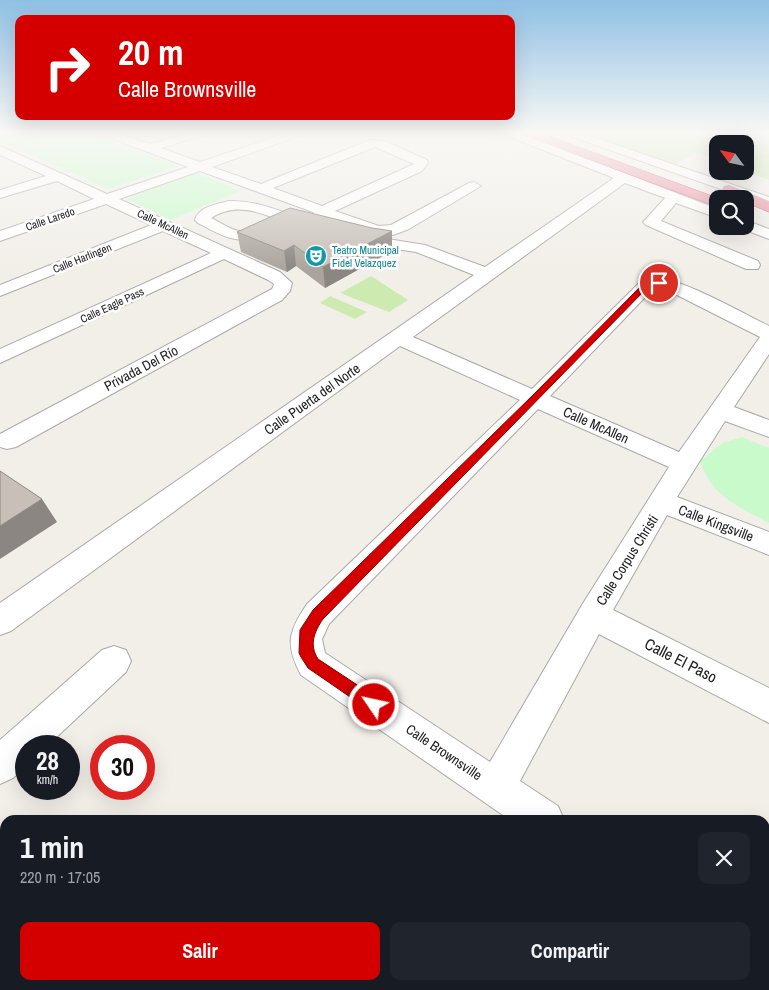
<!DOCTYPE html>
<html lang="es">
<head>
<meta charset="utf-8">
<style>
  body { margin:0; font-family:"Archivo Narrow",sans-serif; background:#20242c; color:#f1f3f6; height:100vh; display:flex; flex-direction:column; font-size:19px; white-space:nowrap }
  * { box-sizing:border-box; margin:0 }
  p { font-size:16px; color:#9ea1a6 }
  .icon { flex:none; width:28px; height:28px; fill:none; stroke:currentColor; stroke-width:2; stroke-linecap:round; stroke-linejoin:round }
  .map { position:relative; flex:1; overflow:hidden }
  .panel { position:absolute; left:0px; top:815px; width:770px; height:175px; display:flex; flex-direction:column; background:#171b24; border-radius:15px 15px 0 0; box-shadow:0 5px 20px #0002 }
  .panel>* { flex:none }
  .guide { position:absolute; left:15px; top:15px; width:500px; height:105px; border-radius:10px; box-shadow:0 5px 20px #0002; background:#d40000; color:#fff; overflow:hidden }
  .needle { width:32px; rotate:303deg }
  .fabs { position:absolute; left:709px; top:135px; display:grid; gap:10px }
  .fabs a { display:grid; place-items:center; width:45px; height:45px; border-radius:10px; background:#171b24; box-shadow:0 5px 20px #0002; font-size:25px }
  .speed { position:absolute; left:15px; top:735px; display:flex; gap:10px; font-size:25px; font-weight:700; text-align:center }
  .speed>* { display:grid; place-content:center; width:65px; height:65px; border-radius:50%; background:#171b24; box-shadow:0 5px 20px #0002; line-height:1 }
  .speed small { font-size:12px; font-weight:400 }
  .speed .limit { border:8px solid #d22; background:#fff; color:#111 }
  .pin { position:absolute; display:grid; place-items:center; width:42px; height:42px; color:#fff; margin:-21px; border:2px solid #fff; border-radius:50%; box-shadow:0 1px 5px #0007 }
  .me { position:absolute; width:55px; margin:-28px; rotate:304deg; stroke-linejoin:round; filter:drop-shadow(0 0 4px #0008) }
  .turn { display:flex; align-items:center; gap:18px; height:105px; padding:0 20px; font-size:22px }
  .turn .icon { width:65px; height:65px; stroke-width:2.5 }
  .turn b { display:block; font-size:35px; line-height:42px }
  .round { display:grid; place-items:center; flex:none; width:52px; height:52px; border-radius:10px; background:#20242c }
  .head { display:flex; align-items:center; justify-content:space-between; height:85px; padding:0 20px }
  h1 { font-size:30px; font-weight:700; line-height:38px }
  .primary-button { display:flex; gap:10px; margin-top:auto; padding:10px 20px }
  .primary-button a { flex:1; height:58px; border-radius:10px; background:#d40000; color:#fff; font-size:20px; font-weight:700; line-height:58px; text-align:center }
  .primary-button a+a { background:#20242c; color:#f1f3f6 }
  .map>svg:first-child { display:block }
  .grass { fill:#cdebb0 }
  .park { fill:#c8facc }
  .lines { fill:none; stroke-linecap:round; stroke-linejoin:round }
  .minor-casing { stroke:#a9a9a9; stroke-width:2 }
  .highway-casing { stroke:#dc2a67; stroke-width:1 }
  .minor { fill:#fff; fill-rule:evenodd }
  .highway { fill:#e892a2; fill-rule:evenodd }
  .wall { fill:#aba49e }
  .shaded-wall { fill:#8b8681 }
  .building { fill:#c7bfb8; stroke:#8b8681 }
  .route { fill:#d40000; stroke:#8a0000 }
  .labels { text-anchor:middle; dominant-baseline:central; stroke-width:5; stroke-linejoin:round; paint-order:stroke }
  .far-street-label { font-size:11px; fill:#222; stroke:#fff }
  .far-culture-label { font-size:11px; fill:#0d838f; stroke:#fff; text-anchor:start }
  .street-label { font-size:14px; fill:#222; stroke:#fff }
  .near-street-label { font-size:16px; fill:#222; stroke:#fff }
</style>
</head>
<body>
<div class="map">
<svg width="769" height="990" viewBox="0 0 769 990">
  <rect width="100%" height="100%" fill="#f2efe9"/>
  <path class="grass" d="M583,133H769V180L745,171V144H718L717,160L697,152L675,164Z
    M371,276L408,300L389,312L340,293Z
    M330,296L367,312L355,319L320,303Z"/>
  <path class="park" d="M0,133H92L180,166L108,189L0,141Z
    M197,173L241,191L170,220L126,198Z
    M742,437L769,448V523C739,507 711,496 700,461L722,443Z"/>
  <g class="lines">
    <g class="minor-casing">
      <path id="minor" d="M101,133H117L150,144L189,133H206L204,135L161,148L200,162L287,133H303L301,135L212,167L261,184L370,140L385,141L427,160L428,163L422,171L335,211L379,226L391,225L469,183L474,182L481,186L409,229L393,235L373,234L322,216L315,215L313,212L200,171L119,199L280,272L292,283L290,291L282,300L16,447L7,449L0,447V434L272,289L274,284L268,280L224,259L0,363V349L211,253L163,231L0,296V285L151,225L106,204L0,241V231L94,199L57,181L0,198V190L46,176L0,155V146L107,194L188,167L103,135ZM375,147L414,164L322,206L273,188Z
        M503,133H519L718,209V218L676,203L661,221L758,261L760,265L758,269H746L646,225L643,222L646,219L665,198L625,183L413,337L532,389L639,283C643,281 648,278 653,278C679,276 744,314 769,326V354L734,407L769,420V437L725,421L677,497L769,532V555L667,515L613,610L769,688V723L599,634L520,781L558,806L564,820H510L301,675C285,645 288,632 307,604L520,400L400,346L11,631L0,635V603L474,275L416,252L363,244L361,241L363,238L369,236L425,245L485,267L614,178L505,135ZM656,289L669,291L760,337L679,452L550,396L651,291ZM538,409L669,467L582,605L490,762L325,653L322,639L329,624Z
        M565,133H581L769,197V206L567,135Z
        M229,201C258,200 284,213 312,222L315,225L312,228L307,230C274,221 244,197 211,218C223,224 236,234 250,231C260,229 267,222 277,225L280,228C276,233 269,235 262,237C237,245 220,235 198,223L195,220C198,207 217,204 229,201Z
        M745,220L769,229V239L740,228L738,226H745Z
        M114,646L126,650L131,661L126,672L47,746H26V766L13,778L0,784V740L102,650Z
        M0,885L5,888V935L0,933Z
        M765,945L769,947V990H760L750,985H765Z
        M40,985H88L90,990H42Z"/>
    </g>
    <g class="highway-casing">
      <path id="highway" d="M524,133H540L720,199H718V207L526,136Z
        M729,185L769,201V212L745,202V199C737,199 726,196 722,189L724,186Z"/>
    </g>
    <use href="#minor" class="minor"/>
    <use href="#highway" class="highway"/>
  </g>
  <path class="wall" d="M372,228L392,231V251L325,288L296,266L287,272L241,252L237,232Z"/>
  <path class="shaded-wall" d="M392,231V251L325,288L323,267Z
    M294,245L296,266L287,272L284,251Z
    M42,499L57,522L0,559V526Z"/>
  <path class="building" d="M290,208L372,228L392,231L323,267L294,245L284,251L237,232Z
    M0,471L42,499L0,526Z"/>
  <linearGradient id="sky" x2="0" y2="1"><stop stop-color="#8fc0e4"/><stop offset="0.49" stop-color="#f9f8f5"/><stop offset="1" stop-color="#f9f8f5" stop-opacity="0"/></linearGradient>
  <rect width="769" height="271" fill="url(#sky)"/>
  <path class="route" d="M659,281L662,283L661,285L647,288L323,619C314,632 309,645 318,659L380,700L382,705L380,710L374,712L369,710L308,668L301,657L299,653L300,630L313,610L532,396L642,285Z"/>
  <defs>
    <g id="theatre-disc" transform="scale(1.125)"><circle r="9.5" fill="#0f9aa8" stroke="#fff"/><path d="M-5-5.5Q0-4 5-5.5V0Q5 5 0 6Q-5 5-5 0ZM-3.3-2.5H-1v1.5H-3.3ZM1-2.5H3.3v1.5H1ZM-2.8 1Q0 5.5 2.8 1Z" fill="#fff"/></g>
  </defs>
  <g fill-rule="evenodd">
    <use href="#theatre-disc" x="316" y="256"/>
  </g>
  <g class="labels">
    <g class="far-street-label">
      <text transform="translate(50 219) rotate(-19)">Calle Laredo</text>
      <text transform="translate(163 224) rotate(25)">Calle McAllen</text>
      <text transform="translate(82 258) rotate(-22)">Calle Harlingen</text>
      <text transform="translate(112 305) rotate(-25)">Calle Eagle Pass</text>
    </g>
    <g class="far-culture-label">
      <text x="332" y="250">Teatro Municipal<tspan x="332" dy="13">Fidel Velazquez</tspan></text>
    </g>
    <g class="street-label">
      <text transform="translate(141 368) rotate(-28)">Privada Del Río</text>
      <text transform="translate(312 399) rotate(-35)">Calle Puerta del Norte</text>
      <text transform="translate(596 425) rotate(24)">Calle McAllen</text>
      <text transform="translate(716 523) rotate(21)">Calle Kingsville</text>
      <text transform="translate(627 560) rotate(-58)">Calle Corpus Christi</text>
      <text transform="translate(444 752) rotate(34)">Calle Brownsville</text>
    </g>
    <g class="near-street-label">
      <text transform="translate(681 660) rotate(27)">Calle El Paso</text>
    </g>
  </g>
</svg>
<div class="fabs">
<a><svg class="needle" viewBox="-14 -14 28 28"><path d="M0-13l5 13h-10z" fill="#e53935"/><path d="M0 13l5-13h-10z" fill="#9ea1a6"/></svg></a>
<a><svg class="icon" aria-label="search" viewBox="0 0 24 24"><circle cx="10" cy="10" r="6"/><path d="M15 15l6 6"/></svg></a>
</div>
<div class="speed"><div>28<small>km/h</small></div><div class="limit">30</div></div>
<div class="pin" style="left:659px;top:283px;background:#d93025"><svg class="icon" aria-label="arrive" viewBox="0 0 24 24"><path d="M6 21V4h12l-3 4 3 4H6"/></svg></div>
<svg class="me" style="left:374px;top:705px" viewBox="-20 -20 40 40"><circle r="17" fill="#d40000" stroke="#fff" stroke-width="3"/><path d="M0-11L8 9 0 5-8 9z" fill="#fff"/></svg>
<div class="guide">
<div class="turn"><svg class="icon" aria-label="right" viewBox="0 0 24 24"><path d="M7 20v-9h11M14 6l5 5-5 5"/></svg><div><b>20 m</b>Calle Brownsville</div></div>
</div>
<section class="panel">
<div class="head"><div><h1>1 min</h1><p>220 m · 17:05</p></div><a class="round"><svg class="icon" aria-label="close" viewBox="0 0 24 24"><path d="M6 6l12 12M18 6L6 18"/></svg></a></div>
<div class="primary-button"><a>Salir</a><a>Compartir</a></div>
</section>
</div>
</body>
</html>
